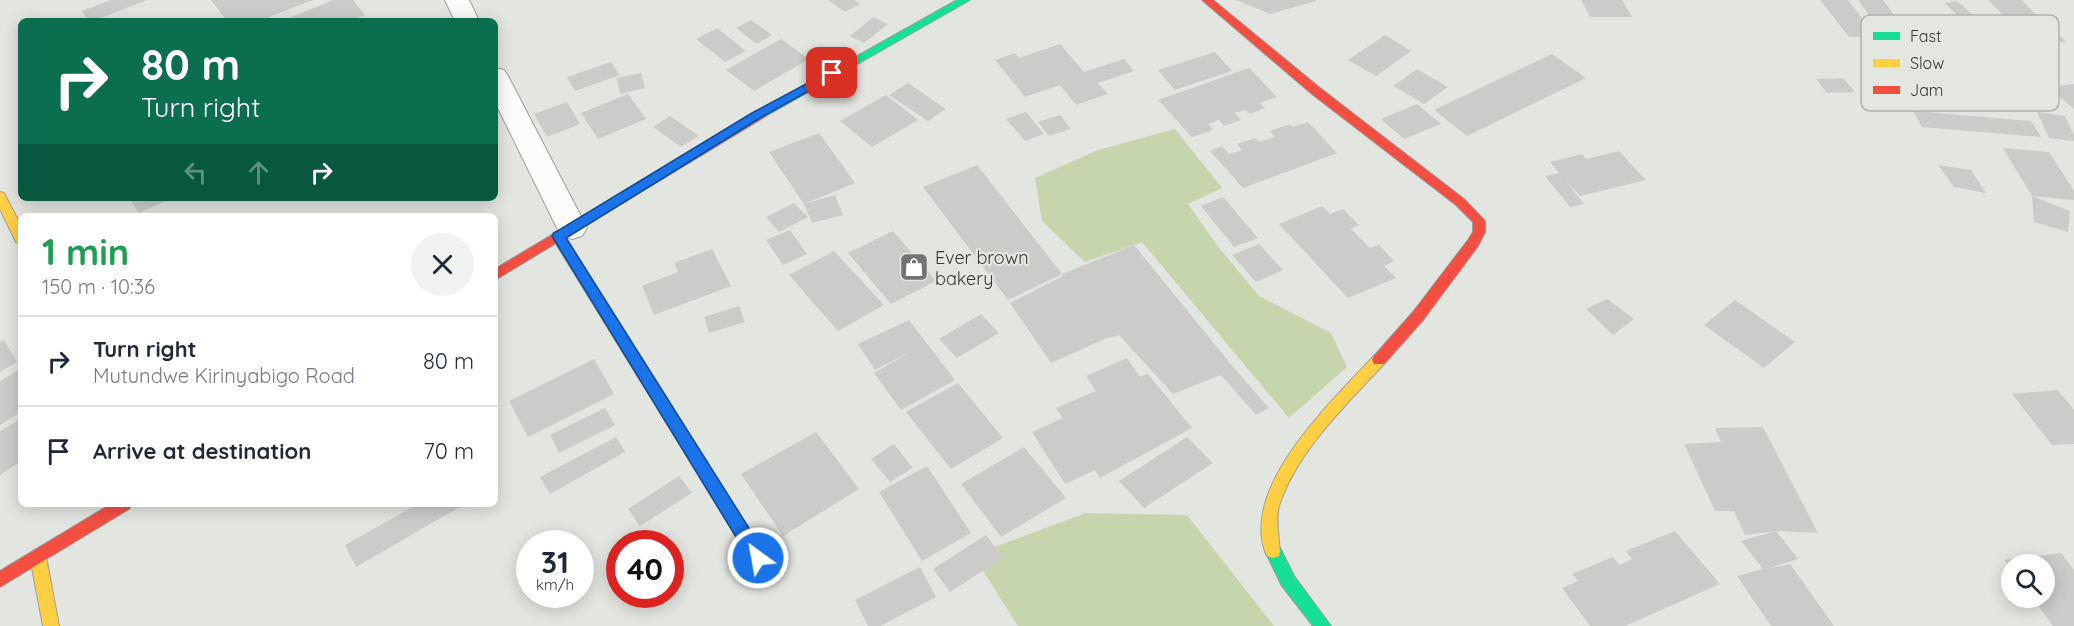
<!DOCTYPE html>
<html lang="en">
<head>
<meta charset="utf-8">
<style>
  body { margin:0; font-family:Quicksand,sans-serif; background:#f2f2f3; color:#1f2937; height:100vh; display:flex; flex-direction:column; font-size:22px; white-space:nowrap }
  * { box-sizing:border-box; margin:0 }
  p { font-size:20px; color:#747a83 }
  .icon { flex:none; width:33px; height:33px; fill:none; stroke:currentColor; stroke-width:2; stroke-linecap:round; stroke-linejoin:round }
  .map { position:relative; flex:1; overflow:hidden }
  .sheet { position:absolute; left:18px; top:213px; width:480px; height:294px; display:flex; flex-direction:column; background:#fff; border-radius:9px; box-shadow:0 3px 15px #0003 }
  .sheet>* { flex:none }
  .top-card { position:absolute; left:18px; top:18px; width:480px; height:183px; border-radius:9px; box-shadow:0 3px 15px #0003; background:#0b6e4f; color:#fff; overflow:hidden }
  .tools { position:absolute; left:2001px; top:554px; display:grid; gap:12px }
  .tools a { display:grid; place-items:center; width:54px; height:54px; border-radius:50%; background:#fff; box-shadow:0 3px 15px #0003; font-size:30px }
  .speed { position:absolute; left:516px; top:530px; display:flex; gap:12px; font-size:30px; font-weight:700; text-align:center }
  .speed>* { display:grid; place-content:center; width:78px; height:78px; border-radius:50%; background:#fff; box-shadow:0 3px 15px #0003; line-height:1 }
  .speed small { font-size:15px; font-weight:400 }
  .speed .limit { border:9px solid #d22; background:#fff; color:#111 }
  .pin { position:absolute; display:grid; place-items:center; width:51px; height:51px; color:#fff; margin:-26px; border-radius:12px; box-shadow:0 3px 9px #0006 }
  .me { position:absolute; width:66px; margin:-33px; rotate:328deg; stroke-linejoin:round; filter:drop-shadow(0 0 4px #0008) }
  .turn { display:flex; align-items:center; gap:21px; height:126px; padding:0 24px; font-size:27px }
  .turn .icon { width:78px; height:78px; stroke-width:2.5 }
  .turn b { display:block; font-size:42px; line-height:51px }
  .lanes { display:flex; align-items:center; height:57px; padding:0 24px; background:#0003; justify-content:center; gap:30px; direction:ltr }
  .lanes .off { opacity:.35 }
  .round { display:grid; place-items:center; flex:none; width:63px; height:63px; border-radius:32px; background:#f2f2f3 }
  .summary { display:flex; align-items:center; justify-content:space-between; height:102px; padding:0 24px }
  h1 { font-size:36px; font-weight:700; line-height:45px; color:#1e9e55 }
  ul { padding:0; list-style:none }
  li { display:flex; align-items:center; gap:18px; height:90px; padding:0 24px; border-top:2px solid #e0e1e3 }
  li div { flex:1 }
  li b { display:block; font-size:22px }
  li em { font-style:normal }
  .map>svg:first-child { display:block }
  .green { fill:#c6d5ac }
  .building { fill:#cbccca }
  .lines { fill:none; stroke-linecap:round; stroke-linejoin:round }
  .street-casing { stroke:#9e9f9c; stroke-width:2 }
  .fast-casing { stroke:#9e9f9c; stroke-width:2 }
  .slow-casing { stroke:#9e9f9c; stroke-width:2 }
  .jam-casing { stroke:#9e9f9c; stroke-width:2 }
  .street { fill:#fbfbfa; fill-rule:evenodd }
  .fast { fill:#16e098; fill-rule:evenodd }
  .slow { fill:#ffcf43; fill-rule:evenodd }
  .jam { fill:#f24e42; fill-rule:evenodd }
  .route { fill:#1a73e8; stroke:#114b97; stroke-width:1.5 }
  .labels { text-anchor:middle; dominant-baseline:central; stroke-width:4.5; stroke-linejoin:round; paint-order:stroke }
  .poi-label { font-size:18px; fill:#363734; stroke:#e4e6e0; text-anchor:start }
  .key { fill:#e4e6e0; stroke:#b0b2ac; stroke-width:1.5 }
  .key-label { font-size:16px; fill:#363734 }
</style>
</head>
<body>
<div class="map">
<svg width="2074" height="626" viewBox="0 0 2074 626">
  <rect width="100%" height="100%" fill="#e3e5e1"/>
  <path class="green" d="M1175,129L1222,188L1188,204L1219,248L1259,296L1331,333L1347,367L1289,418L1142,242L1085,262L1042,221L1035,178L1098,150Z
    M1086,513L1187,515L1274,626H1018L973,555Z"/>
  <path class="building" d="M111,0H147L93,21H88L82,11Z
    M211,0H313L259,21H227Z
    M333,0H353L365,15L350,21H282Z
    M828,0H854L860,4L845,12Z
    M1236,0H1316V1L1270,14Z
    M1581,0H1622L1632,17H1590Z
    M1820,0H1848L1876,37H1849Z
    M1858,0H1883L1910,37H1885Z
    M1988,0H2022L2038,17L2006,18Z
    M1957,1L1986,27H2052L2066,42H1984L1945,3Z
    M873,17L888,24L864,43L850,36Z
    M751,20L772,35L757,44L736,28Z
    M717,28L746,51L725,62L696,39Z
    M1385,35L1411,51L1376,76L1348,60Z
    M781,39L809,59L754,91L726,70Z
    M1060,44L1084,72L1124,59L1134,71L1098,83L1108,94L1076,105L1060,85L1025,97L995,60L1015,53L1019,58Z
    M1215,52L1232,71L1175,90L1158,70Z
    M2038,53L2060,74L2036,76L2014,55Z
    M1552,54L1586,78L1467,136L1434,110Z
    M611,62L620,75L575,91L567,77Z
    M1249,68L1277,97L1260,103L1265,108L1250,114L1246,110L1235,113L1241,120L1224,126L1219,120L1208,124L1213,130L1192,137L1158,100Z
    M1417,69L1448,87L1424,104L1393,86Z
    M641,73L645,88L620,94L617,78Z
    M1843,78L1855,92L1827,93L1816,79Z
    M908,83L946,109L928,121L889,95Z
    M2074,84V109L2049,87Z
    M628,94L646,119L598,139L581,113Z
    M886,95L918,120L872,147L840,121Z
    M567,102L580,124L547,137L534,114Z
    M1417,104L1441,124L1404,139L1381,119Z
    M1913,111L2031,121L2041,137L1922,127Z
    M1026,112L1044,134L1025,141L1006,119Z
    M2037,112L2065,116L2074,135V141L2049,138Z
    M1060,115L1071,129L1049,136L1038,122Z
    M670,116L699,136L681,147L653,127Z
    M1308,122L1337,153L1243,188L1210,151L1222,146L1229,154L1242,150L1237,144L1255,138L1259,142L1275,137L1270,131L1290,124L1293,127Z
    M819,133L855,183L804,204L769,152Z
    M2003,148L2049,152L2074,191V200L2032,196Z
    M1619,151L1646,180L1580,196L1565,180L1584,204L1570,207L1545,176L1559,173L1550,162L1582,154L1586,159Z
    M977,165L1062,274L1008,300L923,187Z
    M1938,165L1971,170L1986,193L1954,187Z
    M835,195L843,215L812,223L804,204Z
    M2032,196L2070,211L2068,232L2034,222Z
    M1223,197L1258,238L1234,247L1201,206Z
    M129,198H172L139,213Z
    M794,203L808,217L779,232L766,217Z
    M1322,206L1330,214L1343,209L1359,225L1351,229L1370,248L1379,245L1394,261L1384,266L1396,278L1348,298L1279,224Z
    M790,230L807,254L783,265L766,240Z
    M893,231L936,281L891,304L848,253Z
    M1259,244L1283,270L1256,282L1232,255Z
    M1134,245L1234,368L1269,408L1256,415L1221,375L1173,394L1119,335L1110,338L1109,337L1051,363L1010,303L1063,276L1062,274Z
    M712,249L731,286L654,315L642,286L678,272L674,263Z
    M834,251L884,305L838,331L789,275Z
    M1607,299L1634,319L1613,335L1586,309Z
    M1735,300L1795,342L1764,368L1704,325Z
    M739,306L745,322L709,333L704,317Z
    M981,314L999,333L957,358L939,339Z
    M909,320L955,380L901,410L874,373L912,351L875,370L858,344Z
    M4,340L17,362L0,372V342Z
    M1127,358L1140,377L1148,374L1192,428L1100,478L1095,470L1065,484L1032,432L1063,418L1056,408L1096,391L1086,376Z
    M594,359L614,394L528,437L509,401Z
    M21,369V412L0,425V381Z
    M958,383L1003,438L951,469L906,412Z
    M2058,390L2074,410V444L2052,445L2012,394Z
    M605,408L615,425L559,453L550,435Z
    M21,419V461L0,475V431Z
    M1763,427L1818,533L1776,531L1798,559L1765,569L1790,564L1834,626H1771L1737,576L1763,569L1741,541L1776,531L1745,535L1734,511H1715L1684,444L1721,442L1715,428Z
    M816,432L859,489L783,536L741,474Z
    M616,437L625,452L550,494L540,477Z
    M1187,437L1213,463L1144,508L1119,481Z
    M894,444L913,468L890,482L871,459Z
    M1024,447L1066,498L1001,537L961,484Z
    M927,466L971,533L922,561L879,492Z
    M679,476L692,493L640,526L628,509Z
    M418,504H465L356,567L345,545Z
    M1675,531L1720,584L1625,626H1590L1562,588L1578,581L1572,574L1613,557L1620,565L1632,559L1626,551Z
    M986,535L1003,558L950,592L933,569Z
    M2061,553L2074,570V626H2053L2032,597H2044V564H2012V569L2004,560Z
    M920,567L936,597L880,626H868L855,600Z"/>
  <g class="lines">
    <g class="street-casing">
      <path id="street" d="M445,0H469L479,21H455Z
        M495,68L504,70L508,76L587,228L582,236L572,239L562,236L557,228L495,102Z"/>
    </g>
    <g class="fast-casing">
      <path id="fast" d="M957,0H970L766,116H758L756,113Z
        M558,231L563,233L700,451L702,456L700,461L695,462L690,461L553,239L552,236L553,233Z
        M1273,544L1279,546L1294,576L1331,626H1313L1282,586L1265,551L1267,546Z"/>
    </g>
    <g class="slow-casing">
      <path id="slow" d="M0,192L4,193L21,226V244L16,242L0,209Z
        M1379,354L1384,356L1386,360L1384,364C1346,405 1297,451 1279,506C1274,523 1282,548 1279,556L1273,558L1267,556C1237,489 1333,400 1374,356Z
        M38,550L44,552L46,557L59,626H43L30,557L32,552Z"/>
    </g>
    <g class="jam-casing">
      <path id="jam" d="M1202,0H1213L1320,88L1464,199L1485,221V232L1478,246L1423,320L1384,364H1374L1372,360L1374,356L1413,312L1468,240L1473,232V222L1456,205L1312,94Z
        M762,109L768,113L766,116L495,280V269Z
        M695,450L700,451L764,553L766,558L764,563L758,565L752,563L690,461L688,456L690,451Z
        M111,504H132L129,509L0,587V571Z"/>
    </g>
    <use href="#street" class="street"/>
    <use href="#fast" class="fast"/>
    <use href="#slow" class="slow"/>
    <use href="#jam" class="jam"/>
  </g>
  <path class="route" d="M832,70L837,73L836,76L760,118L566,238L764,552L766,558L764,563L758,565L752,563L552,236L554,233L752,113Z"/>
  <defs>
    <g id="shop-square" transform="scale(1.5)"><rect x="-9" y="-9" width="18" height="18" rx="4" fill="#737471" stroke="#e4e6e0"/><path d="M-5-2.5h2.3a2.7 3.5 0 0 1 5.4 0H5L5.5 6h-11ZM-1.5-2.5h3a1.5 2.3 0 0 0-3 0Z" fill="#fff"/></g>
  </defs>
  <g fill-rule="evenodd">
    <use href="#shop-square" x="914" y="267"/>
  </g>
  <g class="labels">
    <g class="poi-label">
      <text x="935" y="257">Ever brown<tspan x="935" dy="21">bakery</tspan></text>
    </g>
  </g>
  <rect x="1861" y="15" width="198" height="96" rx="9" class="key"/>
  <rect x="1873" y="32" width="27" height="8" fill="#16e098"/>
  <rect x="1873" y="59" width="27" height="8" fill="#ffcf43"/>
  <rect x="1873" y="86" width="27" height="8" fill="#f24e42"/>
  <g class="key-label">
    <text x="1910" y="42">Fast</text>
    <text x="1910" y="69">Slow</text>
    <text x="1910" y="96">Jam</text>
  </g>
</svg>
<div class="tools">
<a><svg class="icon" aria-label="search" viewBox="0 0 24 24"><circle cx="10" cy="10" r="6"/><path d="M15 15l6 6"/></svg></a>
</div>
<div class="speed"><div>31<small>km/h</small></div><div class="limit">40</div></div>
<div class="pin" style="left:832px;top:73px;background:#d93025"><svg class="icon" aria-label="arrive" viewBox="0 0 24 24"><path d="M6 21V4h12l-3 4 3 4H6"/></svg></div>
<svg class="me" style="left:758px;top:558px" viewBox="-20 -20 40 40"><circle r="17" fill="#1a73e8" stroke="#fff" stroke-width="3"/><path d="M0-11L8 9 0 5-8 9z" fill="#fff"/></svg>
<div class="top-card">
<div class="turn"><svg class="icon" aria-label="right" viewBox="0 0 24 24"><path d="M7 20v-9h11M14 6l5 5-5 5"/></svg><div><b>80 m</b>Turn right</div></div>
<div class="lanes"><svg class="icon off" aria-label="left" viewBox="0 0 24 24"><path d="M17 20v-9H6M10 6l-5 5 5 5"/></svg><svg class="icon off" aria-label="ahead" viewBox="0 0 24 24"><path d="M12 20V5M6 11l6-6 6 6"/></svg><svg class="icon" aria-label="right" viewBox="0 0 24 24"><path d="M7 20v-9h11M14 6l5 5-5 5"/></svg></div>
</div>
<section class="sheet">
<div class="summary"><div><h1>1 min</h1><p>150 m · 10:36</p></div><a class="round"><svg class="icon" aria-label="close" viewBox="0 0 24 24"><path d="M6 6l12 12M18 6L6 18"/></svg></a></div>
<ul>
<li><svg class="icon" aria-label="right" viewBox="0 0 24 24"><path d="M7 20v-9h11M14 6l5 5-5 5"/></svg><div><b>Turn right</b><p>Mutundwe Kirinyabigo Road</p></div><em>80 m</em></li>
<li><svg class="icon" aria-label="arrive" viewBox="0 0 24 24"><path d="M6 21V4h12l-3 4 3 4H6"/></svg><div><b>Arrive at destination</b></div><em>70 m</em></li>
</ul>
</section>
</div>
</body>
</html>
